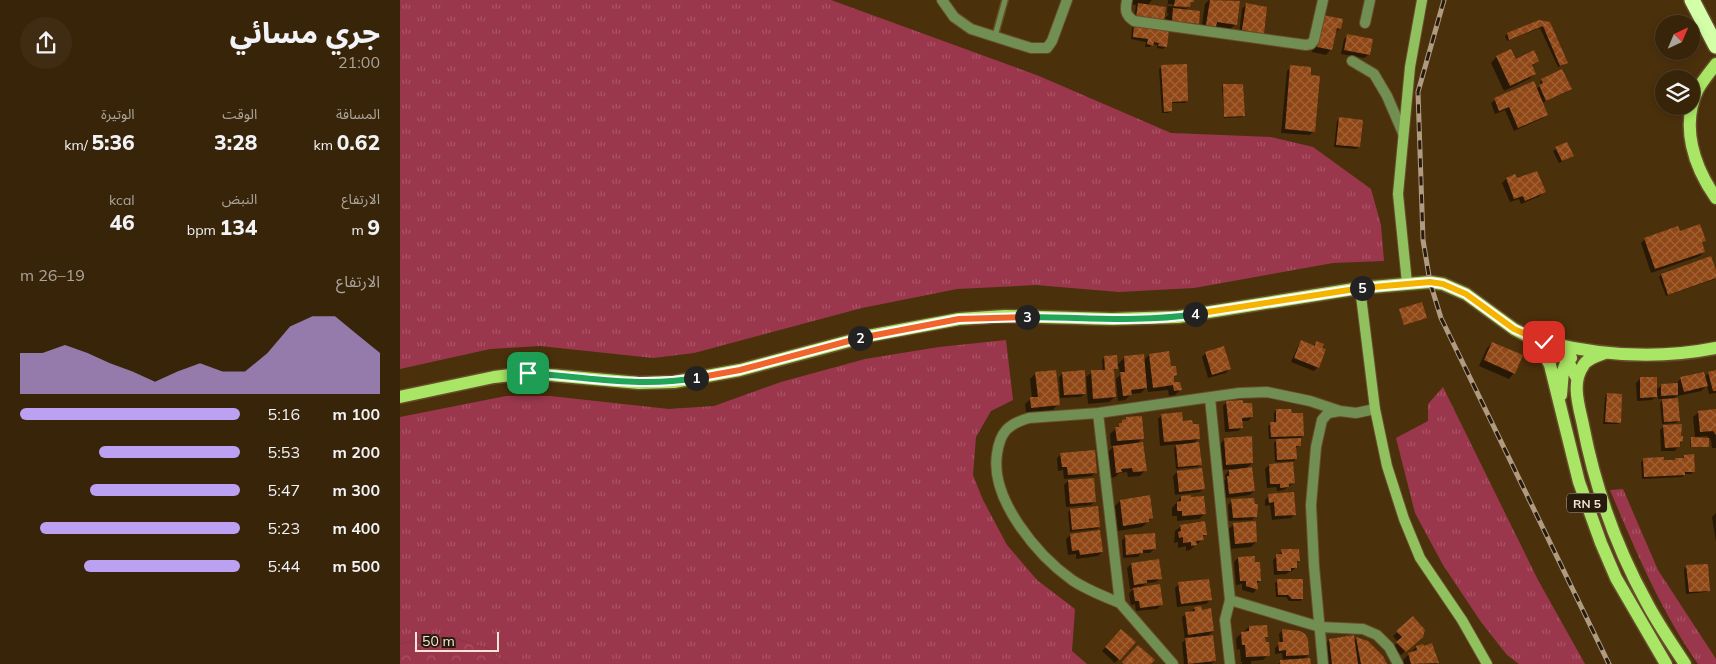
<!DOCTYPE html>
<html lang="ar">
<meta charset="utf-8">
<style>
body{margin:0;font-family:Mulish,"Noto Sans Arabic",sans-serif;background:#3f2c12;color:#f1f3f6;direction:rtl;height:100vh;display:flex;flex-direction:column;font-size:19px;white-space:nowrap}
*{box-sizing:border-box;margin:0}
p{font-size:16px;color:#aba49c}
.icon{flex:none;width:28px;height:28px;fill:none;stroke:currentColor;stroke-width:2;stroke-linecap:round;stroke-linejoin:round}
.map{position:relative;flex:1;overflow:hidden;direction:ltr}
.drawer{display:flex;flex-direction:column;background:#382409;width:400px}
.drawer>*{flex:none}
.needle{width:32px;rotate:44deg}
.controls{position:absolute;left:1255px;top:15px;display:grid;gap:10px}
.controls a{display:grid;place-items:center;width:45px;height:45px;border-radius:50%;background:#382409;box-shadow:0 2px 8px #0003,0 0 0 1px #52412a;font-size:25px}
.scale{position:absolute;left:15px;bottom:12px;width:84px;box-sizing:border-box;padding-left:5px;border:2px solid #f7e6d3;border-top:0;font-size:14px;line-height:18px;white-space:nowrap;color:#f7e6d3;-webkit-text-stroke:4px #271b0d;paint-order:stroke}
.pin{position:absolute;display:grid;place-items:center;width:42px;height:42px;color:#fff;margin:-21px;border-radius:10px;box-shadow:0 2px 8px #0006}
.km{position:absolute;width:25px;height:25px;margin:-12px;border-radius:50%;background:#222;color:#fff;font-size:14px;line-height:25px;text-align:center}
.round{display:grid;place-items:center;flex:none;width:52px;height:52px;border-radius:26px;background:#3f2c12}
.headline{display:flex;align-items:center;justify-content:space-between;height:85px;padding:0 20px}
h1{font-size:28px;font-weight:800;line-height:38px}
.figures{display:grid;grid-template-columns:repeat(3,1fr);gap:8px;height:85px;padding:5px 20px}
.figures div{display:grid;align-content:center}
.figures b{font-size:21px;font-weight:800}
.figures small{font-size:14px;font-weight:400}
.figures p{font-size:14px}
.chart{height:140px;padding:10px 20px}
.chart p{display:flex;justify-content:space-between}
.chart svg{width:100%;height:90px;margin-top:5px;fill:#bca0f2;opacity:.7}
ul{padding:0 20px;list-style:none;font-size:16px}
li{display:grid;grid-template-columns:80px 60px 1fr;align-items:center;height:38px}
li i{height:12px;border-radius:6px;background:#bca0f2}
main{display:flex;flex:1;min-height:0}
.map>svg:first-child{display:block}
.grass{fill:url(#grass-tufts)}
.forest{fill:url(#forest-crowns)}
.shadow{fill:#0007;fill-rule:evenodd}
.building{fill:url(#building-cross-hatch)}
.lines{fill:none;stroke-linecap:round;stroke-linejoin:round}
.lane-casing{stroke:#674d2c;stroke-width:8}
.street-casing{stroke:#674d2c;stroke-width:12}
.secondary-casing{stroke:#674d2c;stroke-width:12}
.primary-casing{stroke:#674d2c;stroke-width:15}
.highway-casing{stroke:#674d2c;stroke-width:18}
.lane{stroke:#718e53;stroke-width:5}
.street{stroke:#718e53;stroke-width:10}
.secondary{stroke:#91c05e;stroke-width:10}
.primary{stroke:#a9e665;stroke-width:12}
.highway{stroke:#d3ffa8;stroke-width:15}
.rail-casing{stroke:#b09b81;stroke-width:5}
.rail{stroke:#271b0d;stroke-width:3;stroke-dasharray:9;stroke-linecap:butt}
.split-1-casing{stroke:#fff;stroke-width:10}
.split-2-casing{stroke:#fff;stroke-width:10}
.split-3-casing{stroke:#fff;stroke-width:10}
.split-4-casing{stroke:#fff;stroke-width:10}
.split-5-casing{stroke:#fff;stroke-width:10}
.split-6-casing{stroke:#fff;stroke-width:10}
.split-1{stroke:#22a559;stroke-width:6}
.split-2{stroke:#f0652b;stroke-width:6}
.split-3{stroke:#f0652b;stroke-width:6}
.split-4{stroke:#22a559;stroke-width:6}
.split-5{stroke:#f5b400;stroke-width:6}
.split-6{stroke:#f5b400;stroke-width:6}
.labels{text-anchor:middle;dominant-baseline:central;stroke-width:4;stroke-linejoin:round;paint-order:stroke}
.shield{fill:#271b0d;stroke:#b9a998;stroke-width:1}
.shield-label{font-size:12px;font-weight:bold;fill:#f7e6d3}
</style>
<main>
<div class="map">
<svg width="1316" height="664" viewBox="0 0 1316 664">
<defs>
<pattern id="grass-tufts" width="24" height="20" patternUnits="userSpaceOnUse" patternTransform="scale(1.25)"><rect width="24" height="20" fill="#9b374d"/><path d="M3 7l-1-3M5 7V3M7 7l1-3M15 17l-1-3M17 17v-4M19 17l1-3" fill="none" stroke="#aa5466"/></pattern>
<pattern id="forest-crowns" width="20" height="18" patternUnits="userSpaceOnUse" patternTransform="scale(1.25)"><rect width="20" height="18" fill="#9b374d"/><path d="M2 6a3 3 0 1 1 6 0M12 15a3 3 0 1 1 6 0" fill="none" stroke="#aa5466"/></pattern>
<pattern id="building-cross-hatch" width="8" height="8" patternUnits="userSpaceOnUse" patternTransform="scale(1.25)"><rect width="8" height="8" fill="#8f4716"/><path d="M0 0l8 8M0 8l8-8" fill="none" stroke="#a06237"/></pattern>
</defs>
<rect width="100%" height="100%" fill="#4b300c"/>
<path class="grass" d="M0,0H431L639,76L771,133L871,137L913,147L971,189L981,225L984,261L933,263L794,288L719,292L636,285L557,289L462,308L294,353L253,358L140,346L90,349L0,369Z
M606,340L613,400L591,411L576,437L573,475L583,500L607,545L637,580L675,609L672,651L687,664H106L87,648L41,634L0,644V417L106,396H150L269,409L314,406L381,382L465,359L539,347Z
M1043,387L1138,580L1185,664H1119L1107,655L1081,622L1043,565L1015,513L996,438L1028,421V404Z
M1223,489L1258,570L1316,659V664H1298C1260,609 1236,552 1210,490Z"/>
<path class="forest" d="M41,634L87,648L106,664H0V644Z"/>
<path class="shadow" d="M727,0H752L748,5L763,20L769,14L767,13L768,0H793L785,11L797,24L789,32L768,29L766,46L763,49L757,48V45L753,44L750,47H745L746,42L731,39L732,28L735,25L764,30L766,18L761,23L734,20L736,5L726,4ZM768,4L787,6V8L768,6Z
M809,0L839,2L836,24L830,29L801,31L805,4Z
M846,5L862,33L858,37L839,34L842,9Z
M1140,21L1166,62L1164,65L1158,67L1140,28L1107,41L1105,36L1107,34Z
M918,22L940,28L934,34L931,49L926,55L912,52Z
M948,35L968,55L964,58L941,54L944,39Z
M1110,51L1115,61H1138L1131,67L1135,74L1129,79L1104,91L1091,63L1096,57Z
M762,67L787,100L785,103H770L771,111L768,113H762L759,69Z
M891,67L914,131L910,135L881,133L887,71Z
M1142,80L1168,91L1142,103L1147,114L1143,118L1114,131L1105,110L1095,114L1091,103L1095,100L1136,89L1141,85L1140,82Z
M822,86H823L843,117L824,118Z
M939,119L959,146L956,149L934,147L937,121Z
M1166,143L1172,156L1159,163L1153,151Z
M1114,175L1116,180L1144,192L1140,196L1121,204L1119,199L1110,202L1102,183L1106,179Z
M1279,233L1305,240L1301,244L1304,252L1300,256L1251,273L1241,243L1245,239Z
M1316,274L1315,279L1266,296L1259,277L1261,275Z
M901,342L913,346L917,343L918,367L914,371L891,362L898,346Z
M1092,343L1114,373L1109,379L1079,366L1087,348Z
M768,353L770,368L776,375L773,378V384L780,390L775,395L769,396L768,390L748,392L747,387L741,393L731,394L725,400L718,401L716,379L720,375L719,366L713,371L715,397L709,402L688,404L686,377L692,372L703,371L702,360L705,357L717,365L724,358L743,361L749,355Z
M806,353L829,369L826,373L808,378L802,357Z
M1316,371V393L1309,394L1307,385L1301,391L1278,396V394L1272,400L1278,420L1276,423L1262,424L1260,403L1264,399H1258V395L1252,400L1237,401L1236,383L1240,379L1256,390L1262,385L1276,384L1281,378L1304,377L1309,373Z
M636,373L658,404L653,410L626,412L625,404L632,398L630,379Z
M663,373L685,393L681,397L660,398L659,377Z
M1207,394L1220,422L1218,424H1203L1205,397Z
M827,402L852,417L848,421H841L842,427L838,431L825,432L823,406Z
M876,410L903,436L900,438V445L895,448L896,458L894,461L875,462L874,443L878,439H869L868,426L871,424L874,423V413Z
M1316,410V448H1312L1311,440L1307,436L1295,437L1293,417L1299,412Z
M762,415L782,422L799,438L793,444L801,464L798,467L776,469L774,448L779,444L760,446L758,419Z
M726,419L742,438L737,444L745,470L740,476L728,477L727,472L719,473L715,477L711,478L708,452L714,446H711L710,434Z
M1264,426L1282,441L1275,451H1261L1260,430Z
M825,439L852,463L846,469L854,491L850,495L826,498L824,481L826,479L825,475L831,469L821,470L819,445Z
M1291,439L1308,447H1290Z
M661,454L696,472L692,476L664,479L663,470L658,471L657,458Z
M1285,456L1294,471L1291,474H1285L1282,477L1242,479L1241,462L1244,460L1274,461L1276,459H1282Z
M869,465L894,483L884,490L877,491L876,487L867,488L865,469Z
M777,472L804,488L800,492L775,495L773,476Z
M668,481L695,501L691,505L666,507L664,485Z
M869,496L895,514L891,518L872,520L870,505L865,506V500Z
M781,497L804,514L799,519L777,521V516H772V508Z
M720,501L752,518L742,527L718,531L715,506Z
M832,501L856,516L852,520L829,521L828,505Z
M670,510L699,526L697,529L670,532L668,512Z
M1316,513V542L1312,517Z
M834,524L856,542L851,547L830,549L828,530Z
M781,526L805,534L803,539L790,550L786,551V546L778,548V542L774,543L775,531Z
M670,535L702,552L698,556L676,559V554L668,555L666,539Z
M726,536L754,549L750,553H741L738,557L723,558L722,540Z
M882,551L898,561L896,564V567L892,571L889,572L886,574L874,575L873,560Z
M838,558L860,581L856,584L857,589L853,593L842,590V584L836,585L834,562Z
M731,564L760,578L756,582L746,583L741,588L761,605L757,609L736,611L735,604L731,605L729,593L735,588L730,589L727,568Z
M1287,567L1308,590L1306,592L1286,594L1284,569Z
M878,581L902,599L900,601H889L886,597H876L875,583Z
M779,584L810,600L806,604L777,607L775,588Z
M795,608L801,611L813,631L807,637L815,661L811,664H784L782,643L785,640L782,617Z
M1013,618L1017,641L1001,655L993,647L998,642L993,636Z
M849,627L867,636L864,639L868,655L863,660L851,661V664H841L843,662H841L840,649L837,650L836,638Z
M721,630L734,642L715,663L702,651Z
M883,630L908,655L903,660L909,664H878L883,661L882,653L875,654V648L880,643L879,634Z
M956,638L985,664H928L926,644L929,640L954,641Z
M1016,647L1037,663L1036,664H1004L1003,660Z"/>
<path class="building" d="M775,0H794V2H791L790,7L774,6Z
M810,0L840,1L837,25L817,22L816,27L806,25Z
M738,3L766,7L764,21L736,18Z
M846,3L867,7L864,34L842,30Z
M773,8L800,11L799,24L772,21Z
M923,15L943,19L941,29L937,28L932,50L917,47Z
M1139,20L1150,22L1168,63L1160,66L1143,26L1109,40L1107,33Z
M734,24L769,30L767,47L758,46L759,43L754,42L753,46L747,44L748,39L733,37Z
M947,34L973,39L970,55L944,50Z
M1111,49L1116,59L1134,50L1139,61L1132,65L1136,74L1110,86L1096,56Z
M787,64L788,101L772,102V111L764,112L761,65Z
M890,65L911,67V75L920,76L915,132L885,129Z
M1162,69L1172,89L1146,101L1139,85L1143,83L1141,79Z
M1134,81L1148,115L1118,128L1109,107L1099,111L1094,98Z
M823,84H843L845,116L824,117Z
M939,117L963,120L960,147L936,145Z
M1167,142L1174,156L1162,161L1155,147Z
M1137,171L1146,192L1125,201L1123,196L1114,199L1106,178L1115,174L1117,178Z
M1300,224L1306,241L1302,242L1305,252L1255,269L1244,238L1278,226L1280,231Z
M1311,256L1316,270V278L1268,295L1261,274Z
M1022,302L1027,318L1004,325L999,309Z
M901,340L915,346L916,341L924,344L922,348L926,349L919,368L894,358Z
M1092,342L1123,355L1115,374L1084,360Z
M824,346L831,369L812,375L805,352Z
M769,351L771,366H776L777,375L774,376V382H780L782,390L774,391L773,385L753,388L749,354Z
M744,354L747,388L731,390L732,395L723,396L720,372H725L724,356Z
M717,355L718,369H714L716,397L693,399L691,370H705L704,356Z
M656,370L660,405L631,408L630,397H638L635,372Z
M685,370L686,394L664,395L662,372Z
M1316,370V391H1313L1308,372Z
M1304,372L1308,386L1284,392L1280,377Z
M1240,377H1257V397L1240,398Z
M1278,383V395L1261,396V384Z
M1207,393L1222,394L1221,423L1205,422Z
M1278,398L1280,421L1264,422L1262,399Z
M843,400V403H852L853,417L842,418L843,428L829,429L826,401Z
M876,409H891L892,413H903L904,436L871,437L870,422H876Z
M1316,409V435L1313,431L1300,432L1298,411Z
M782,412L783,421L792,420L793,424H799L800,439L764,442L761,414Z
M742,416L744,439L717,441L715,427H719V423H722V420L726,419V417Z
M1282,424L1281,436H1283V441L1280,442V447L1265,448L1263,425Z
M852,436L853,463L826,465L824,438Z
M1291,437L1309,438V447H1291Z
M901,438V446H896L897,459L877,460L876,439Z
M743,442L747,471L733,472L732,468L721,469L722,472L716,473L713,446Z
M799,442L802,465L778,467L776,445Z
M695,450L697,473L668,475L667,467H662L660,453Z
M1294,454L1295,472H1285V475L1244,477L1243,458L1264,457V460H1275V458H1284V455Z
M893,462L895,483L889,484V487L880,488V484H870L869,464Z
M852,467L855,491L829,494L827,476H829V470Z
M802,468L805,489L779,492L777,471Z
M694,478L696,502L670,504L668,480Z
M894,492L896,515L875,516L874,502L869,503L868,494Z
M750,495L753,518L749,519V522L723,526L720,500Z
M791,495V497L804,496L806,514L782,516V511H777V502L781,501V496Z
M854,498L855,504H858L857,517L833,518L831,499Z
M698,506L700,527L672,530L670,509Z
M805,521L807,535H803L804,540L796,541L797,545L791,546V542L783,543V537L779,538L778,532L781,531L780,525Z
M856,521L857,542L835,544L833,523Z
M700,530L703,552L680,555L679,550L672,551L670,534Z
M755,533L756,549L743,550V553L726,555L725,535Z
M881,549H899L900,561H897V568H891V571H877L876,554H882Z
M855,556V562H860L861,581H857L858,590L846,586V581H840L838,557Z
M759,559L762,579L747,580V583L734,585L731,563Z
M1308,564L1310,591L1289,592L1286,565Z
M809,579L812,600L781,604L778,582Z
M877,579H903V599H892L888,595H878Z
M760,584L763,605L740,608L739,601H735L733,588Z
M801,606L802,610L811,608L814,631L788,635L785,612L795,611L794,607Z
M1013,616L1025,630L1023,637L1006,652L996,642L1002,637L996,631Z
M867,625L868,637H865L866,642H869L870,656L846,657L845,645H842L841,632L849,631V626Z
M721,629L736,642L720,660L705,647Z
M882,629L900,631L905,634L908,639L909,655L886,656V650L879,651L878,642H883Z
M813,635L816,661L788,664L785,638Z
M954,635L958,664H932L929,639Z
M956,637L968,641L983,656L987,664H961Z
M1032,643L1039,663L1011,664L1008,653L1017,650L1016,646L1023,644L1024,646Z
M738,645L755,660L751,664H724L722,662Z
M910,658L911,664H880V660Z"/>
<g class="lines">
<g class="lane-casing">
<path id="lane" d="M595,36L605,0"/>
</g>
<g class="street-casing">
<path id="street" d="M542,0L554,17L571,29L631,48H647L652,41L667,0
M727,0C725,10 725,15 734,21L906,45L911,44L914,40L923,0
M965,23L970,0
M952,61L974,74L987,96L1003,133
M810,398L830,600L825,620L830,664
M698,413L720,603L773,664
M830,600L920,627L963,629L977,635L989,647L998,664
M720,603C703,596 687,590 672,580C637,555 590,499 597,454C600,432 608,424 629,418L698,413L839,393L867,392L910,401L940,411
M923,664L914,566L911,505L916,447L922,420L928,413L940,411L956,413L975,409"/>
</g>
<g class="secondary-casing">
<path id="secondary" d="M1007,283L998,194L1010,67L1022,0
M960,288L975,409L987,466L1004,519L1020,558L1062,620L1087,664"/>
</g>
<g class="primary-casing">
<path id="primary" d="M1316,64C1310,72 1303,80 1298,89C1280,126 1294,167 1316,198
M1134,343L1146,357L1150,365L1179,482L1201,543L1216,578L1266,664
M1150,343C1204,356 1261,359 1316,348
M1205,353C1197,356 1187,358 1183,366C1171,383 1179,406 1183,425C1195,487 1216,547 1247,603C1258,624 1272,644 1285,664
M1161,395L1163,371L1167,360L1171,358
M0,397L94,377L128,373L239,383L274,382L340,370L468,336L559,319L605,316L712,319L778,317L960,288L1030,282L1043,284L1066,294L1114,329L1158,352L1167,360L1177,378"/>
</g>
<g class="highway-casing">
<path id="highway" d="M1292,0L1316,46"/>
</g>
<use href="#lane" class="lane"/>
<use href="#street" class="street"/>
<use href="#secondary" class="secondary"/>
<use href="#primary" class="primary"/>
<use href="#highway" class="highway"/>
<g class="rail-casing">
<path id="rail" d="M1044,0L1018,92L1023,240L1030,282L1041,318L1209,664"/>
</g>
<use href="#rail" class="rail"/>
</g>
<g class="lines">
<g class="split-1-casing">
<path id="split-1" d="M128,373C184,377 241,388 296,378"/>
</g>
<g class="split-2-casing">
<path id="split-2" d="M296,378L340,370L460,338"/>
</g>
<g class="split-3-casing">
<path id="split-3" d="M460,338L559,319L627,317"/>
</g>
<g class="split-4-casing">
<path id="split-4" d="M627,317C683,317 739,323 795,314"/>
</g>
<g class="split-5-casing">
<path id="split-5" d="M795,314L962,288"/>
</g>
<g class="split-6-casing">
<path id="split-6" d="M962,288L1030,282L1043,284L1066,294L1114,329L1144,342"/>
</g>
<use href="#split-1" class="split-1"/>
<use href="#split-2" class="split-2"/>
<use href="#split-3" class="split-3"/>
<use href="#split-4" class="split-4"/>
<use href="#split-5" class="split-5"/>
<use href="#split-6" class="split-6"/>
</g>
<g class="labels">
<rect class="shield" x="1167" y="493.5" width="40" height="19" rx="4"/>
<g class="shield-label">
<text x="1187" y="503">RN 5</text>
</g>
</g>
</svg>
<div class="controls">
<a><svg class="needle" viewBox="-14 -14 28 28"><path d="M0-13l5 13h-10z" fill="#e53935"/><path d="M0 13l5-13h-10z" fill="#aba49c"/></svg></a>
<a><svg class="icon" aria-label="layers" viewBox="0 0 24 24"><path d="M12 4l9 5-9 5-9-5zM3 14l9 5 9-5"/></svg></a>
</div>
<div class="scale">50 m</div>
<div class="pin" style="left:128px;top:373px;background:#1e9e55"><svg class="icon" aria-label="arrive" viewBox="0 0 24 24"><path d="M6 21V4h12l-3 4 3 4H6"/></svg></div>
<div class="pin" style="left:1144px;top:342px;background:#d93025"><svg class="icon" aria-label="check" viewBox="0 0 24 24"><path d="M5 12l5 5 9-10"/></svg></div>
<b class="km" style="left:296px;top:378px">1</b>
<b class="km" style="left:460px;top:338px">2</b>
<b class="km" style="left:627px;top:317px">3</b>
<b class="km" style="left:795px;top:314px">4</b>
<b class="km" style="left:962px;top:288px">5</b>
</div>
<section class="drawer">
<div class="headline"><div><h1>جري مسائي</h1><p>21:00</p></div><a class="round"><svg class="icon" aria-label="share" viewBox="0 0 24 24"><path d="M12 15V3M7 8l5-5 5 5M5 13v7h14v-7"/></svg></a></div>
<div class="figures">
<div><p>المسافة</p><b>0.62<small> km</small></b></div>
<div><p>الوقت</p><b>3:28</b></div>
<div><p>الوتيرة</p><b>5:36<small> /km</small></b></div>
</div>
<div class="figures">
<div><p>الارتفاع</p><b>9<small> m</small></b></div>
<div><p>النبض</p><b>134<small> bpm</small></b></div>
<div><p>kcal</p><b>46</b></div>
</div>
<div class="chart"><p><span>الارتفاع</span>19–26 m</p>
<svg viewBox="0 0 160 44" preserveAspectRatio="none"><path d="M0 44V24L10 24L20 20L30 24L40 29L50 33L60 38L70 33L80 29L90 33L100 33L110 24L120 11L130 6L140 6L150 15L160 24V44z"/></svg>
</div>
<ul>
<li><b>100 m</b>5:16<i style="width:100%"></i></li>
<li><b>200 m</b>5:53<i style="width:64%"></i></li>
<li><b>300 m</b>5:47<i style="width:68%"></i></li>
<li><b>400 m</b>5:23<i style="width:91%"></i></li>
<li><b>500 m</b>5:44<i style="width:71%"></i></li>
</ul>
</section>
</main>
